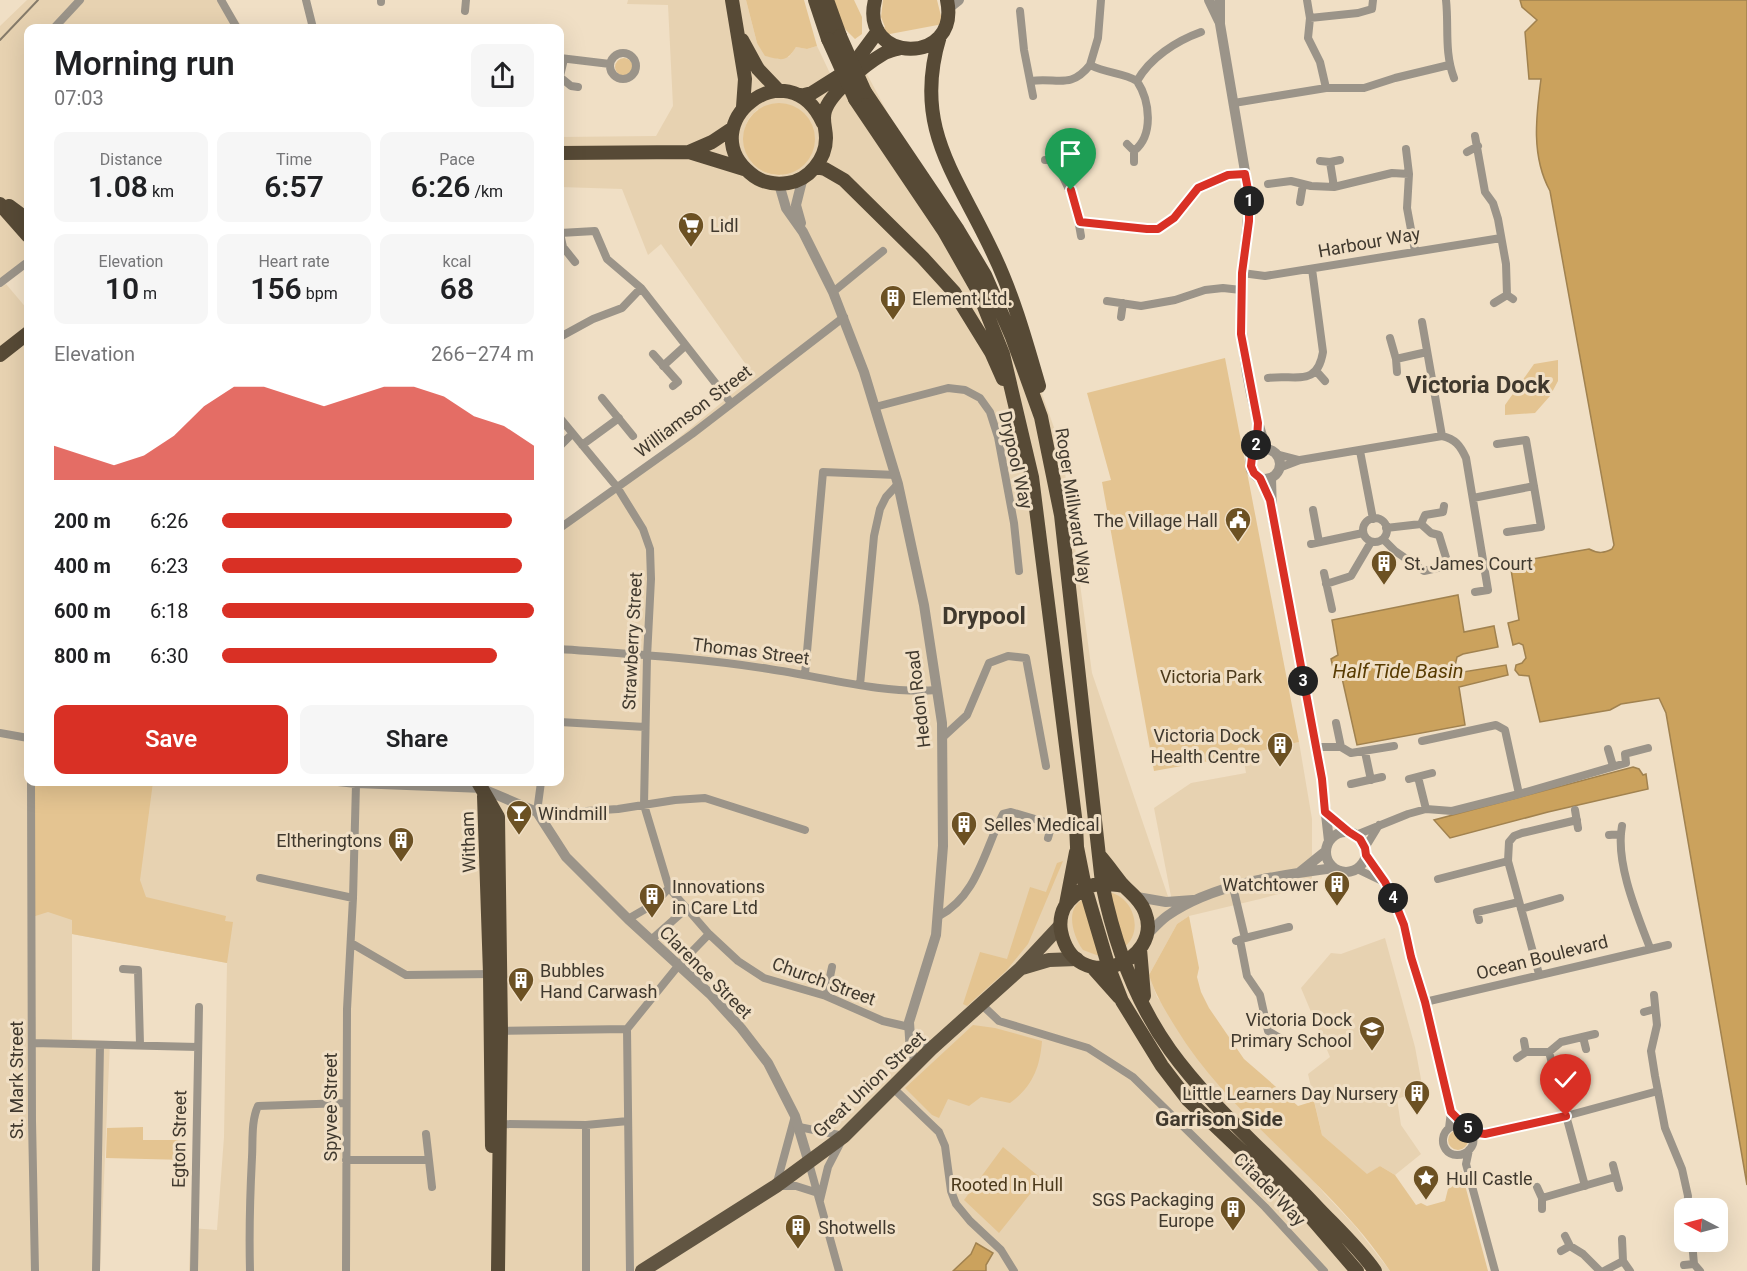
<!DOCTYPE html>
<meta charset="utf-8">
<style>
body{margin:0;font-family:Roboto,sans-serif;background:#f6f6f6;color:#202124;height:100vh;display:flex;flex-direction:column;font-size:22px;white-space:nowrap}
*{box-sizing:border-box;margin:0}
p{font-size:20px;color:#757577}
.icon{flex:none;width:33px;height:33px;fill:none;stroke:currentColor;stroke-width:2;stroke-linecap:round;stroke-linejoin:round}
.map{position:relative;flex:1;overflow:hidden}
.sheet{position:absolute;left:24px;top:24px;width:540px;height:762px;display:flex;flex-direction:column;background:#fff;border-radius:12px;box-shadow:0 6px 24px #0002}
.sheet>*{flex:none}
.needle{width:39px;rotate:276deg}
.buttons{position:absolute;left:1674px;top:1198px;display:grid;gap:12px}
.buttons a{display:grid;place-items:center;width:54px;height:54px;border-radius:12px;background:#fff;box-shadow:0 6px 24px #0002;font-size:30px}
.pin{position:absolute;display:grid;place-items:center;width:51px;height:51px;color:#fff;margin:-62px -26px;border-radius:50% 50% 50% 0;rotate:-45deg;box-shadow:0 0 6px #0007}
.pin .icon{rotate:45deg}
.km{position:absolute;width:30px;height:30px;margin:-15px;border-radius:50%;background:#222;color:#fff;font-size:16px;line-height:30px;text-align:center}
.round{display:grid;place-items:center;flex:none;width:63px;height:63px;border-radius:12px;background:#f6f6f6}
.head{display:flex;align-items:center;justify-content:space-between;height:102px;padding:0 30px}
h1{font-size:33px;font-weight:600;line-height:45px}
.metrics{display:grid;grid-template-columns:repeat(3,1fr);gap:9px;height:102px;padding:6px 30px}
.metrics div{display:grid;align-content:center;border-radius:12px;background:#f6f6f6;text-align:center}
.metrics b{font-size:30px;font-weight:600}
.metrics small{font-size:16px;font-weight:400}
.metrics p{font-size:16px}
.chart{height:168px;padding:12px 30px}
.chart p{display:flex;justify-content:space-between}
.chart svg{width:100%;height:108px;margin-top:6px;fill:#d93025;opacity:.7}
.button{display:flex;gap:12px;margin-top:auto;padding:12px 30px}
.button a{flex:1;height:69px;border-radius:12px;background:#d93025;color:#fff;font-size:24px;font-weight:600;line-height:69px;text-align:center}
.button a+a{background:#f6f6f6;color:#202124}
ul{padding:0 30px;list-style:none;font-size:20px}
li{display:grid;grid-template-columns:96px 72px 1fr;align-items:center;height:45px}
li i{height:15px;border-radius:8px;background:#d93025}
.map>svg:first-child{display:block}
.built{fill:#e7d2b1;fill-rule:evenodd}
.green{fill:#e4c491}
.water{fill:#cba25d;stroke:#a1824f;stroke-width:1.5}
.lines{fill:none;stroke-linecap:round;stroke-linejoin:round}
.minor{stroke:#9b9489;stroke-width:8}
.tertiary{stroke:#9b9489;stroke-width:10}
.primary{stroke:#615542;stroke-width:14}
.trunk{stroke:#574a36;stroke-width:14}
.rail{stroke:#867b6a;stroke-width:2}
.trunk-bridge{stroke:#574a36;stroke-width:14}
.route-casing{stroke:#fff;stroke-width:12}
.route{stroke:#d93025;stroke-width:8}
.labels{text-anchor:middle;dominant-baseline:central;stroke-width:6;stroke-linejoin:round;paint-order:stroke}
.poi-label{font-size:18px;fill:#40392e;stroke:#f0dfc5;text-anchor:start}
.street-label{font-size:18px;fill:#40392e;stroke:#f0dfc5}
.park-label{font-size:18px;fill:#4b391a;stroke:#f0dfc5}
.water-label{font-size:20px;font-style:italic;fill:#593c02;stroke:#f0dfc5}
.quarter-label{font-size:21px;font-weight:bold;fill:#40392e;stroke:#f0dfc5}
.district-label{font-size:24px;font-weight:bold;fill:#40392e;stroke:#f0dfc5}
</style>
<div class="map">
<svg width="1747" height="1271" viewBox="0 0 1747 1271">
<rect width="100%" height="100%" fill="#f0dfc5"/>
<path class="built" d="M27,0H224L243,28H28V260L0,281V26Z
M628,0H746L757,43L789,57L796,47L807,49L817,46L836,86L861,63L892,121L973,243L1022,338L1062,450L1092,673L1175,917L1154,808L1191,783L1246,773L1243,755L1299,742L1312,819V885L1260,899L1189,916L1177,924L1149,975L1157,997L1324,1193L1355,1226L1390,1271H986V1265L976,1243L971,1254L953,1271H189L191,1228L217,1230L224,1137L227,963L72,934V1039L110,1041L100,1271H0V288L6,284L28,310V782H560V532L604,499L754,376L661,244L648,255L622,189L560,187V137L656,136L673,106L668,5L627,4ZM758,109L782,176L770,174L760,170L752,163L746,153L745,127L749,118Z
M1385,938L1415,1047L1423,1090L1397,1099L1401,1125L1421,1154L1395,1175L1380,1166L1367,1175L1322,1135L1308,1074L1330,1057L1301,988L1331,953L1341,954Z"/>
<path class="green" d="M746,0H804L817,46L807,49L796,47C786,63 782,60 765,56L757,43Z
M833,0H854L862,17V34L855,39L844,28Z
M883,0H937L943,24L874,37L885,27L881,17Z
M615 67a9 9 0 1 1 18 0a9 9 0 1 1-18 0Z
M743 139a36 36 0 1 1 72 0a36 36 0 1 1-72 0Z
M1225,358L1299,742L1243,755L1154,771L1102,482L1111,480L1087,393Z
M1558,360V381L1550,396L1535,413L1505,415V405L1534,364Z
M31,782H153L140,880L146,897L226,916L225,921L233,922L227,963L72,934V920L48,912L29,918Z
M1063,861L1028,944L1006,971L967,1006L963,1004L980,952L1007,959L1030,887L1046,892L1057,863Z
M1107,892C1134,895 1145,933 1123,948Z
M1084,899L1099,956L1083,950C1073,936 1064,908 1084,899Z
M1189,916L1199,968L1197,977L1201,992L1209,1008L1244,1059L1298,1106L1314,1101L1322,1135L1367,1174L1380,1166L1395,1175L1416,1205L1421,1203L1427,1206L1445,1201L1448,1189L1458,1183L1461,1170L1488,1271H1390C1330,1180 1233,1121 1176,1028C1165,1010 1155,994 1149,975L1177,924Z
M973,1025L995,1028L1042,1041C1040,1068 1032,1087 1010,1103L981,1097L969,1106L948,1099L939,1118L932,1115L905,1088Z
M143,1127V1140H186V1160L106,1158L107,1128Z
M1448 1140a10 10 0 1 1 20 0a10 10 0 1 1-20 0Z
M1003,1147L1042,1179L999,1233L964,1200Z"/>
<path class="water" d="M1520,0H1747V1185L1666,713L1659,698L1621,704L1610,710L1540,722L1529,676L1519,675L1515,670L1516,665L1522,663L1526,658L1523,645L1519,643L1513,645L1508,623L1519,620L1510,563L1589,549C1598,554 1604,553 1612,549L1614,545L1550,191C1531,156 1536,117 1541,79H1529L1525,32L1537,20L1522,7Z
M1458,595L1464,632L1494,626L1498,647L1463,654L1457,657L1455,666L1457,673L1506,665L1508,675L1459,687L1465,725L1357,745L1342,678L1335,677L1331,659L1338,655L1332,620Z
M1633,767L1639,769L1643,775L1646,774L1648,789L1548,812L1450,838L1434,820Z
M976,1243L993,1253L986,1265V1271H953L971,1254Z"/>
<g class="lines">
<path class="minor" d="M221,0L237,28
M306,0L313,28
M381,0V2
M1307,0L1310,18L1308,38L1320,62L1326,88
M1446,0C1449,27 1444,51 1454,78
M465,11L466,0
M1020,11L1024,50L1033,96
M1310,18L1358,13L1372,9L1373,0
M54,28L80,0
M610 66a13 13 0 1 1 26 0a13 13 0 1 1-26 0Z
M560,58L610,64
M1090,65L1098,38L1101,0
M560,76L564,59
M560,77L571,86L578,87
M1031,81C1057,77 1070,90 1090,65C1108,74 1122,72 1137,81
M1234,103L1326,88H1364L1395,78L1449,65
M1475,136L1485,192L1493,203L1498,219L1506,264L1507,295
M1127,144L1134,151V162
M1406,149L1409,174L1407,208L1415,251
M1134,151C1154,135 1150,101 1137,81C1150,58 1176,41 1201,32
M1467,152L1478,146
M1045,160H1055L1063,158
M1055,160L1075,202L1081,236
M1320,161L1330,162L1340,160
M1330,162L1334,187
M1268,184L1291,181L1311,186L1334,187L1392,173L1409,174
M1300,202L1303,184
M1080,222L1147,229H1158L1174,218L1198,188L1228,175L1245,174
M560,233L595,231L607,259L641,288L731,403
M560,233L563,247L575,262
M1242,273L1265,276L1501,238
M0,283L25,264
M833,292L883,251
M1107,301L1141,306L1175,300L1205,290L1223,288L1241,290
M1494,303L1507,295L1513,299
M1121,317L1123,303
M1422,322L1442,436
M560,337L593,319L622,308L641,288
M1390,338L1396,359L1397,372
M653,354L678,382L673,386
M1396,359L1427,352
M663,366L685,346
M1317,372L1325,381
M1268,378C1295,374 1317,388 1323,352L1312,269
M602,398L633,436
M875,407L948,388L965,390L980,398L990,412L998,437L1014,523L1019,571
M560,418L617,487L643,529L650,549L651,579L647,657L644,805L669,888L709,934L738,961L764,978L826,996L883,1021L909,1027
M1497,444L1526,440L1541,527L1507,532
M582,445L619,418
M560,446L572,434
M1360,451L1373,519
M1276,454L1299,460
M1279,468L1300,460L1442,436C1455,439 1460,445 1466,458L1488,590L1475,592
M1473,498L1534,486
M1313,510L1319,542
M1363 530a12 12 0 1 1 24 0a12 12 0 1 1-24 0Z
M1421,524L1425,515L1443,512L1444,506
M560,528L692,434L844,317
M1383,539L1395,551L1424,571L1446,566L1447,561L1439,535L1431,533L1421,524L1386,528
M1311,544L1363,533
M1324,573L1332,609
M1326,584L1351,576L1371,542
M560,649C629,654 700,658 769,669C824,677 880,694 937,690
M805,674L823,472L896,475
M860,685L874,536L880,509L886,497L898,484
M560,722L645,727
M1336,723L1341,747
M0,733L28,738
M942,738L967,715L989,663L1008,656L1026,658L1046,766
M1422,741L1496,725L1505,730L1519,794
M1316,747H1341L1351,753L1394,746
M1608,749L1613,766
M1365,752L1371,780
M1418,777L1426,809
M1409,779L1432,773
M31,782L32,1121L35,1271
M338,782L356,784L483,789
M1351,784L1382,777
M1575,810L1578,828
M537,812L541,782
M541,817L571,812L618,809L675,800L705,798L805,830
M1622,826C1615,862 1637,914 1650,948
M1356,835L1408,814L1426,809L1452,811L1519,794L1626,763L1625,754L1648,748
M1609,835L1621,834
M1365,848L1379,825
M1366,855L1385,882L1404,925L1411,957L1425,1002L1451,1112L1449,1128
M1357,869L1382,881
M260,878L353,898
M1438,879L1508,861
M1233,887L1245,938L1236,941
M1521,909L1560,898
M939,916C978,895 984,850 1003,814L1011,812L1052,824L1048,838
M628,919L654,904L669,888
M1479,920L1477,912L1519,902
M1245,938L1289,927
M651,940L687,908
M1240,940L1247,976L1260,995L1268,1031L1283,1040
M351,943L406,975L492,974
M123,969L138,970L140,1044
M1539,974L1508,861L1509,842L1514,836L1522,833L1577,820
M1654,995L1657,1025L1651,1051L1655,1076L1665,1128L1682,1169L1688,1196L1687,1209
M826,996L832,967
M1425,1002L1668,945
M981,1004L999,1021L1088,1048L1133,1077L1265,1207L1324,1271
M1644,1012L1655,1009
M627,1029L630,1271
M627,1029L678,966L709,934
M497,1031L627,1029
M1583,1037L1586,1049
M33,1043L198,1047
M1526,1052H1549L1561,1042L1595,1034
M1549,1052L1585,1186
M1517,1058L1526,1052L1524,1041
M893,1088L939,1132L945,1146L951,1191L956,1204L970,1221L1001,1250L1014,1271
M1451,1112C1459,1121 1482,1135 1470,1149C1467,1153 1462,1155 1457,1155C1436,1154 1439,1121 1463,1126
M795,1116L776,1186H796L818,1193
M498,1124L586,1125L628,1121
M799,1127L844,1136L828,1167L820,1200
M1471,1132L1485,1134L1566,1116L1658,1091
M426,1134L432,1187
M1469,1150L1466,1164L1495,1271
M346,1160H427
M809,1163L839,1271
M1613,1165L1619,1188
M1537,1187L1542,1198V1209
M1542,1198L1615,1177
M1622,1239L1623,1261L1630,1271
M1692,1242L1694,1264L1700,1271
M1570,1246L1583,1254L1600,1271
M1561,1251L1570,1246L1565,1236
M1684,1265L1694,1264
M96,1271L100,1045
M194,1271L199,1007
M250,1271C249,1233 250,1195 252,1157C253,1141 251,1121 258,1106L345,1103
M346,1271L347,1009L353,898L356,784
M586,1271V1125
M1604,1271L1623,1261"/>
<path class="tertiary" d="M1209,0L1219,21
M1220,0V24L1249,195C1249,228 1242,259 1241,291C1239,345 1250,399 1266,449
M949,8L959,0
M779,184L786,208L803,232L833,292L864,372L898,484L924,605L942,723L943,846L936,935L909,1022L911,1053L917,1063
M801,223L796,205L803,177
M1250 464a15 15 0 1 1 30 0a15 15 0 1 1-30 0Z
M1271,478L1272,514L1322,779L1329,841
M483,789L537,812L566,857L628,919L710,994L741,1028L768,1063L795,1116L809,1163
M1325,812L1349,832
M1326 852a20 20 0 1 1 40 0a20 20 0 1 1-40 0Z
M1300,872L1326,851
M1137,897L1166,902L1193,900
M1147,935C1153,929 1160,921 1167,916C1212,884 1280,875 1334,868
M911,1035L918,1037L931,1049"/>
<path class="primary" d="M1022,968L1049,960L1077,959
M642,1271L776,1186L844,1136L931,1049L1020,969L1060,926"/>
<path class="trunk" d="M732,0L745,79L743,107
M815,0L828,39
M827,0L840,36
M875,0C859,64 961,66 947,0
M940,36C912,127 956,174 992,251C1013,294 1026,341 1039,386
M742,40L758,69L779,91
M865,92L958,230L985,275L1012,337L1041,417L1061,515L1102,883C1114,942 1135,1001 1170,1050C1211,1107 1269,1155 1317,1207C1336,1227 1359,1248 1375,1271
M800,96L812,93L850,69L878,31
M855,99L944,231L977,289L1003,354L1032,477L1076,825L1077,847L1085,887L1109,968L1122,1001L1162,1066L1188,1100L1307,1213L1357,1271
M823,123C788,46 692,125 750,173C760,182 774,185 788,183C809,180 826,159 826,138C826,128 822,120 825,111C830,93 866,64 883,54C888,51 894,50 900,48
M689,152L712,142L733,128
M560,153L689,152L744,169
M815,167L825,169L844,180L923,258L954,292L991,352L1003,379
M0,204L28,236
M9,206L28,220
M0,355L28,333
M478,782L498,817L501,1031L498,1271
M484,796L490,974L492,1146
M1099,855C1107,864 1114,874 1122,884C1131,894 1140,899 1145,912C1165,962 1074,998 1061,931C1059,920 1062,908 1069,901C1087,882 1100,882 1124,886
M1066,904L1076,852
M1140,949L1144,996
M1094,969L1119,997"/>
<path class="rail" d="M0,40L38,0"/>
<path class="trunk-bridge" d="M840,36L865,92
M828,39L855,99"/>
</g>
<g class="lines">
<g class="route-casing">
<path id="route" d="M1071,190L1080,222L1147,229H1158L1174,218L1198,188L1228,175L1245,174L1249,195V221L1242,273L1241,334L1258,423L1256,453L1252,457L1251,466L1254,473L1260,478L1270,500L1322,779L1325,812L1349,832L1360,839L1365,848L1366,855L1385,882L1394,900L1404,925L1411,957L1425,1002L1451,1112L1471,1132L1485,1134L1566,1116"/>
</g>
<use href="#route" class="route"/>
</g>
<defs>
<g id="supermarket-pin" transform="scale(1.35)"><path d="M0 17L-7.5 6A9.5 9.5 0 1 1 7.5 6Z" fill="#6c5123" stroke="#f0dfc5"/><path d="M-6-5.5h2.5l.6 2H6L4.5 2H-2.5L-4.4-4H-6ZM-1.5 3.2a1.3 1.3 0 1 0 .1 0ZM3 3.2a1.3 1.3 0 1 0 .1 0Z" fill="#fff"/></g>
<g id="building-pin" transform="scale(1.35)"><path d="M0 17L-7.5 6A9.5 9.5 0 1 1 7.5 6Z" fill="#6c5123" stroke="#f0dfc5"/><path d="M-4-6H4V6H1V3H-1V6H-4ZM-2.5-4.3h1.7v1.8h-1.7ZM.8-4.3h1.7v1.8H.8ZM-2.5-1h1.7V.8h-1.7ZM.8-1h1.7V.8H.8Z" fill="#fff"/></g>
<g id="civic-pin" transform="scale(1.35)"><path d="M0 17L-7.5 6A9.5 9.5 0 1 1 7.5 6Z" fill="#6c5123" stroke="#f0dfc5"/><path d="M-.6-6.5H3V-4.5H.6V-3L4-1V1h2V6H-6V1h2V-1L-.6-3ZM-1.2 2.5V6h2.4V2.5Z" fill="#fff"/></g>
<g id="bar-pin" transform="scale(1.35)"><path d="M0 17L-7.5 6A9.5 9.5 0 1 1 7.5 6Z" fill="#6c5123" stroke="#f0dfc5"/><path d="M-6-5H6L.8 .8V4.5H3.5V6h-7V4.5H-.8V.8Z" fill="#fff"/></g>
<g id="school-pin" transform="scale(1.35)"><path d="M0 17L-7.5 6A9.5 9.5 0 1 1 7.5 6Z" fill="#6c5123" stroke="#f0dfc5"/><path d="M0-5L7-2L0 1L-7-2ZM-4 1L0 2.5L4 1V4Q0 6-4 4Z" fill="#fff"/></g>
<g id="sight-pin" transform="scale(1.35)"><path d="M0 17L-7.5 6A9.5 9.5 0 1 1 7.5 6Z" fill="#6c5123" stroke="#f0dfc5"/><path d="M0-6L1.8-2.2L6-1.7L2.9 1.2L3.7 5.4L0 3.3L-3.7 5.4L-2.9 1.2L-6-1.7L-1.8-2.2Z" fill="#fff"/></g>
</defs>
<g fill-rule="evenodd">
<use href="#supermarket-pin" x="691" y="225"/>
<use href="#building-pin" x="893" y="298"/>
<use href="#civic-pin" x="1238" y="520"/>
<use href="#building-pin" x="1384" y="563"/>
<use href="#building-pin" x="1280" y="745"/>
<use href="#bar-pin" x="519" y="813"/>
<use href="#building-pin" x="964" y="824"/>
<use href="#building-pin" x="401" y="840"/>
<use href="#building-pin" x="1337" y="884"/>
<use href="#building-pin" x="652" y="896"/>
<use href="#building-pin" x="521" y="980"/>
<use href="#school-pin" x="1372" y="1029"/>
<use href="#building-pin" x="1417" y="1093"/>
<use href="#sight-pin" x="1426" y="1178"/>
<use href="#building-pin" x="1233" y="1209"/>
<use href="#building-pin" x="798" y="1227"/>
</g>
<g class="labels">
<g class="poi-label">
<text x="710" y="225">Lidl</text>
<text x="912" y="298">Element Ltd.</text>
<text x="1218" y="520" text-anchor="end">The Village Hall</text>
<text x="1404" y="563">St. James Court</text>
<text x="1260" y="735" text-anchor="end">Victoria Dock<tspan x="1260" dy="21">Health Centre</tspan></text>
<text x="538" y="813">Windmill</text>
<text x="984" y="824">Selles Medical</text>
<text x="382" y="840" text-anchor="end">Eltheringtons</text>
<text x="1318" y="884" text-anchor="end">Watchtower</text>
<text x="672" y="886">Innovations<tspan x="672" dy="21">in Care Ltd</tspan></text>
<text x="540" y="970">Bubbles<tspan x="540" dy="21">Hand Carwash</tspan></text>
<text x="1352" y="1019" text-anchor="end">Victoria Dock<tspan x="1352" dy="21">Primary School</tspan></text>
<text x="1398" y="1093" text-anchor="end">Little Learners Day Nursery</text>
<text x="1446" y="1178">Hull Castle</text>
<text x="1214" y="1199" text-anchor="end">SGS Packaging<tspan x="1214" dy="21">Europe</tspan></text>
<text x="818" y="1227">Shotwells</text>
</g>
<g class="street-label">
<text transform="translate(1369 242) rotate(-10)">Harbour Way</text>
<text transform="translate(693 411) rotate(-37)">Williamson Street</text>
<text transform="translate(1016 460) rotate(77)">Drypool Way</text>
<text transform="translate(1074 506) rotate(81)">Roger Millward Way</text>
<text transform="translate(632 641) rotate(-87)">Strawberry Street</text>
<text transform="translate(751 651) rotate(7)">Thomas Street</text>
<text transform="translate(918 699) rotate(-97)">Hedon Road</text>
<text transform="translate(468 842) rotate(-92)">Witham</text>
<text transform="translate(1542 957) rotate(-14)">Ocean Boulevard</text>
<text transform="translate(706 972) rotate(45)">Clarence Street</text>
<text transform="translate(824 981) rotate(20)">Church Street</text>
<text transform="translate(16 1080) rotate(-90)">St. Mark Street</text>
<text transform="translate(869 1084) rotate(-43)">Great Union Street</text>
<text transform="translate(330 1107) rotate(-90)">Spyvee Street</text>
<text transform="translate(179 1139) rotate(-89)">Egton Street</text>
<text transform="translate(1270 1189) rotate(46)">Citadel Way</text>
</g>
<g class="park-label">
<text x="1211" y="676">Victoria Park</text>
<text x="1007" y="1184">Rooted In Hull</text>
</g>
<g class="water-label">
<text x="1398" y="671">Half Tide Basin</text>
</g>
<g class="quarter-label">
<text x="1219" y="1119">Garrison Side</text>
</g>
<g class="district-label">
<text x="1478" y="385">Victoria Dock</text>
<text x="984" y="616">Drypool</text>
</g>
</g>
</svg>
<div class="buttons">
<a><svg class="needle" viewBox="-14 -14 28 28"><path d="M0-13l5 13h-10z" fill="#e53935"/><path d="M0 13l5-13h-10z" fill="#757577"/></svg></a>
</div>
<div class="pin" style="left:1071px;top:190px;background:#1e9e55"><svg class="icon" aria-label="arrive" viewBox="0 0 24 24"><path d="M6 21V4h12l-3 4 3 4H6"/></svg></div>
<div class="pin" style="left:1566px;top:1116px;background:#d93025"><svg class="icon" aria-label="check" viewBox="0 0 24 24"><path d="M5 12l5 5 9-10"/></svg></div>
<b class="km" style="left:1249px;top:201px">1</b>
<b class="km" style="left:1256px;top:445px">2</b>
<b class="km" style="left:1303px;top:681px">3</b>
<b class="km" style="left:1393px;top:898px">4</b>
<b class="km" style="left:1468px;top:1128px">5</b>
<section class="sheet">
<div class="head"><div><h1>Morning run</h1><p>07:03</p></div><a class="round"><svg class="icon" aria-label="share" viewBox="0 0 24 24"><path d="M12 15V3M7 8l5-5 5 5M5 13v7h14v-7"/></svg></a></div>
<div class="metrics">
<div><p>Distance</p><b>1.08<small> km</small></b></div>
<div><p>Time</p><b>6:57</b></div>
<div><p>Pace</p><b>6:26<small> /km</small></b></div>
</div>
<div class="metrics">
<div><p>Elevation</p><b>10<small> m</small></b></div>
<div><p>Heart rate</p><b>156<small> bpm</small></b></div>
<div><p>kcal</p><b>68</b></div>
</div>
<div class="chart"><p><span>Elevation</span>266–274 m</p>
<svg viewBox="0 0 160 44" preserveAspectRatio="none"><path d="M0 44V30L10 34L20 38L30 34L40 26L50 14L60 6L70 6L80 10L90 14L100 10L110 6L120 6L130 10L140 18L150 22L160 30V44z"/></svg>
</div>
<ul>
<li><b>200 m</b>6:26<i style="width:93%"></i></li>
<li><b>400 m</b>6:23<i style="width:96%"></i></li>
<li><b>600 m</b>6:18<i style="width:100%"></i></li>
<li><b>800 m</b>6:30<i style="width:88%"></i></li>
</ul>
<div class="button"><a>Save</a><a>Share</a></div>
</section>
</div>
